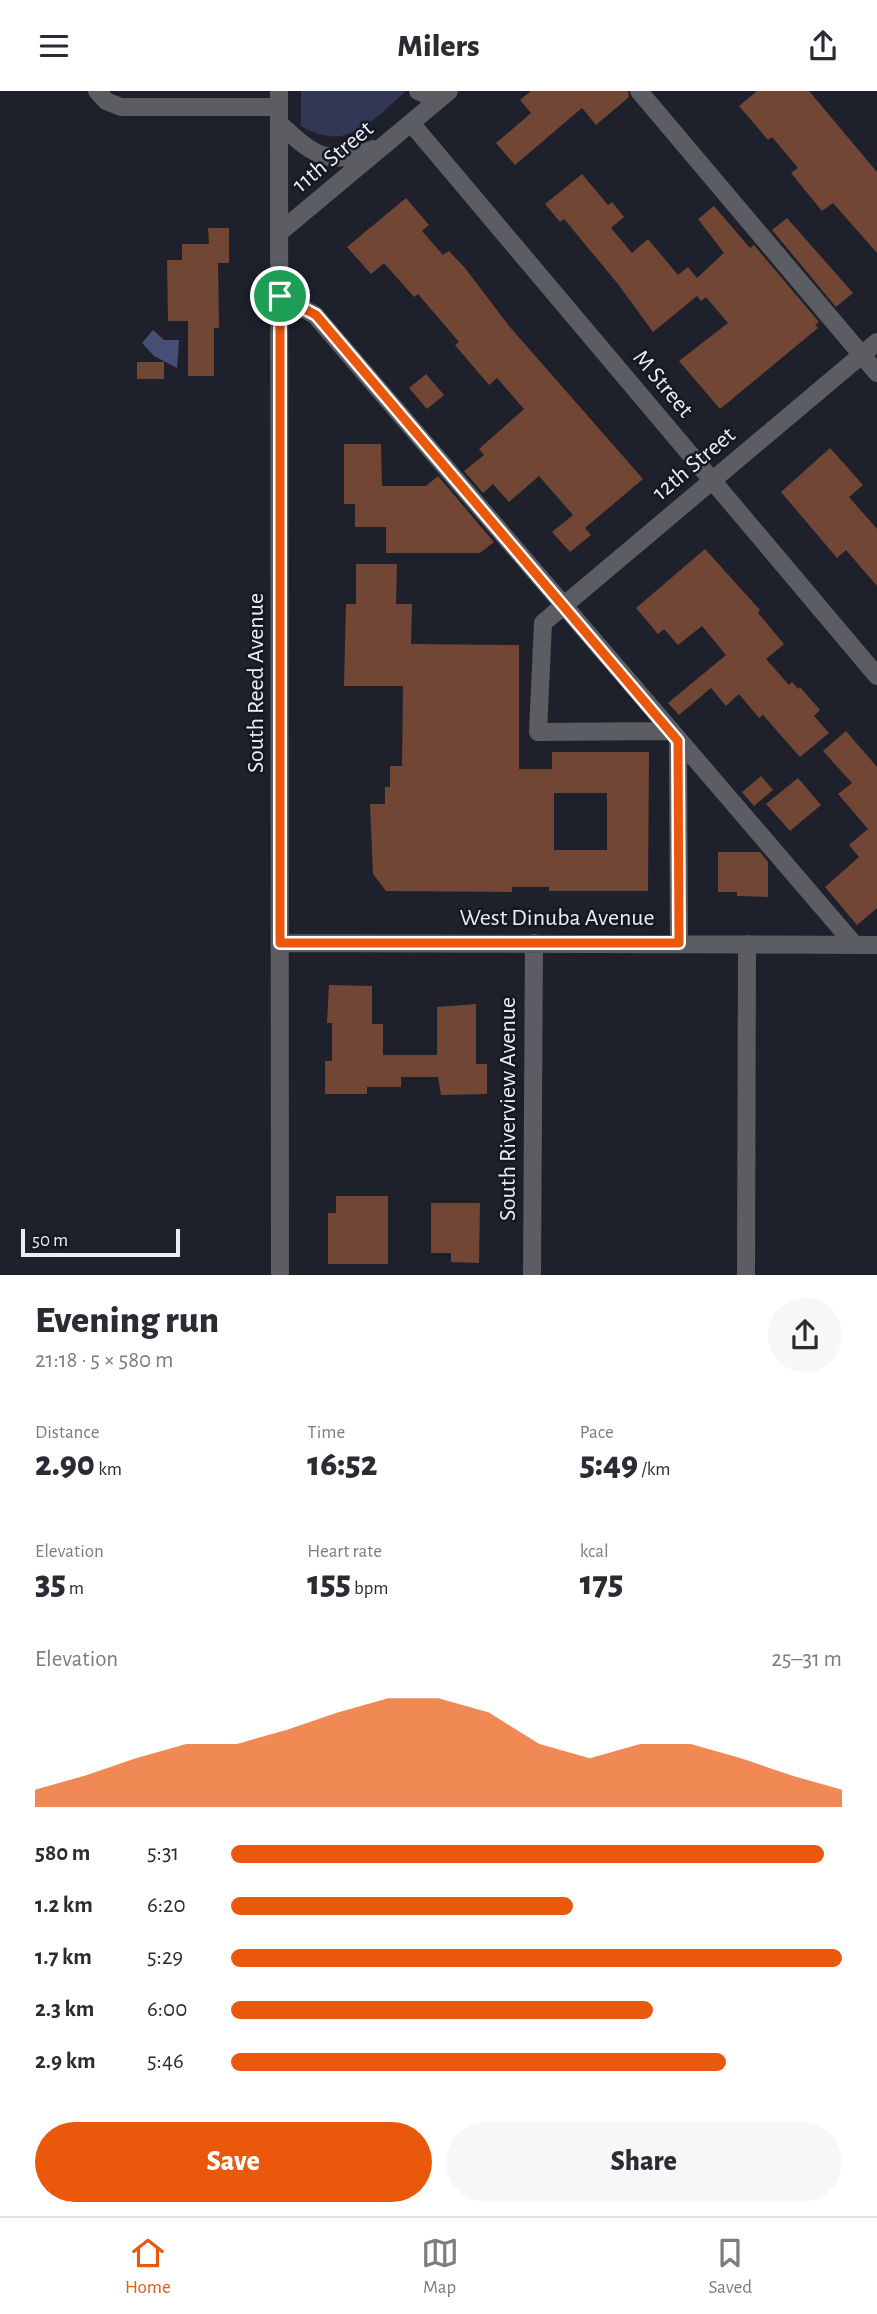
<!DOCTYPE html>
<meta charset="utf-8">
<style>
body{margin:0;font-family:"Alegreya Sans",sans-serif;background:#f7f7f7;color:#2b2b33;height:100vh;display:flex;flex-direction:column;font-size:26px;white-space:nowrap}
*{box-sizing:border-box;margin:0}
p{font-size:23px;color:#7c7c81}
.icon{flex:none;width:38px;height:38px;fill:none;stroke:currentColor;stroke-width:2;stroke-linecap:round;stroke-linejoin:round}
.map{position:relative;height:1184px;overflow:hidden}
.side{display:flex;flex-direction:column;background:#fff;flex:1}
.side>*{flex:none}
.scale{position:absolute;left:21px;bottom:18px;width:159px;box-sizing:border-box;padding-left:7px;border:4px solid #eceef6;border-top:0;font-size:19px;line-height:24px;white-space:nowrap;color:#eceef6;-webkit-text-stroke:5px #151822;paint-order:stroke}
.pin{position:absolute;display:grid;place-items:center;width:60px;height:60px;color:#fff;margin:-30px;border:4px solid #fff;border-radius:50%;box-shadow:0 2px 7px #0007}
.round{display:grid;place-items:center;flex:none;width:74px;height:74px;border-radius:37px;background:#f7f7f7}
.headline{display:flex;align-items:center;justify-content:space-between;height:119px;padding:0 35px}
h1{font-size:38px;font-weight:800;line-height:52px}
.figures{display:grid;grid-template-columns:repeat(3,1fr);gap:10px;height:119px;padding:7px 35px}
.figures div{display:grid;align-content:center}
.figures b{font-size:35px;font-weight:800}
.figures small{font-size:19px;font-weight:400}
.figures p{font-size:19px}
.chart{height:196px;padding:14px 35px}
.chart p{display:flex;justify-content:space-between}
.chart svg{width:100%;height:126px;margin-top:7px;fill:#ea580c;opacity:.7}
.cta{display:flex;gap:14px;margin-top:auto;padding:14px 35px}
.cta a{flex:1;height:80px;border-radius:42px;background:#ea580c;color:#fff;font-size:28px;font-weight:800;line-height:80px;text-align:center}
.cta a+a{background:#f7f7f7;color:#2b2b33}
ul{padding:0 35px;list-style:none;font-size:23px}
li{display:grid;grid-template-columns:112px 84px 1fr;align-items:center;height:52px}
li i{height:18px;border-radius:9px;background:#ea580c}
header{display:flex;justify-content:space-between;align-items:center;height:91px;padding:0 35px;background:#fff;font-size:32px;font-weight:800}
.dock{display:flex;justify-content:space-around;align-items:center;height:98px;border-top:2px solid #e1e1e2;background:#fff;font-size:19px;color:#7c7c81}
.dock a{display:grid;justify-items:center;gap:4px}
.dock .active{color:#ea580c}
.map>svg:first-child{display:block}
.green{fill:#313754}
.water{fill:#474f76}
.building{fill:#714634;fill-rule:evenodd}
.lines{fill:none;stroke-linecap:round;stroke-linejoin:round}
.minor{stroke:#5c5d63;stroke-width:18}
.route-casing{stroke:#fff;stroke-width:14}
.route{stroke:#ea580c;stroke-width:9}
.labels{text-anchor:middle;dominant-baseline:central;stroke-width:5;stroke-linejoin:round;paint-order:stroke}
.street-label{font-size:24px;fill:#eceef6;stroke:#151822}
</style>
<header><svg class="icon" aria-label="menu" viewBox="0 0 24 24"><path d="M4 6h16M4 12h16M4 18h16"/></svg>Milers<svg class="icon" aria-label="share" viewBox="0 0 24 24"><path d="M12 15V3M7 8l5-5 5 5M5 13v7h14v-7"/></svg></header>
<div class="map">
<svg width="877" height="1184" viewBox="0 0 877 1184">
<rect width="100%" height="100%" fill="#1e212c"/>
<path class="green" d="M301,0H406C372,29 348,63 301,35Z"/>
<path class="water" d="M153,239L164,249H179L177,277L154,265L142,252Z"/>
<path class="building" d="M531,0H628L629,6L596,34L582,17L515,74L496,52L531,22L520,9Z
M757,0H809L877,81V162L833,112L822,120L791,82L798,77L772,46L768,49L739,15Z
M582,83L608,114L612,111L624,126L611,137L632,162L648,148L678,184L688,176L697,187L724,162L698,128L714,115L750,157L754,154L819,231L815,234L818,237L720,318L679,270L728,232L706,206L701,210L697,205L653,241L618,193L564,128L560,131L545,113Z
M406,107L429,134L422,140L443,164L449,160L465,177L509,235L643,388L585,437L591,444L570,461L552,441L573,424L539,385L509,411L493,393L483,402L464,380L484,364L479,358L524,318L497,287L489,294L455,254L459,251L418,203L414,206L384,172L371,183L347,156Z
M787,127L853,202L836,216L772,139Z
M208,137H229V172H218L219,237H214V285H188V230H168L167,169H182V153H209Z
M137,271H164V288H137Z
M426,283L444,304L427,318L409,297Z
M344,353H381L382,395H426L438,385L494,451L480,462H386V436H355V413H344Z
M830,357L863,394L849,406L877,438V495L846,459L837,467L781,401Z
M705,458L760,519L758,522L784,553L766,568L789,594L792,591L798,598L800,596L820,619L814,625L829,642L800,666L763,624L759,627L739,603L726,615L711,597L679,624L668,612L726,564L702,535L678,554L664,538L658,543L636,517Z
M356,473H397L396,513H412L411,553L519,554V678H552V661H649L648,800H549V796H512V801L386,800L373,783L370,713H385V696H390V675H402L403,595H344L346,513H356ZM554,702H607V759H554Z
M846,640L877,676V817L857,834L825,796L859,766L849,754L868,738L838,703L852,692L823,660Z
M761,685L773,699L754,715L742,701Z
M798,687L821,714L790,740L766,713Z
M718,761H760L768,771V806L737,805V801H718Z
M329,894L372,895V933H383V964H437V916L476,913V973H487V1003L441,1004L438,986H401V996H367V1003H325V970H332V932H327Z
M336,1105H388V1173H328V1122H336Z
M431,1112H480L479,1172L451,1171V1162H431Z"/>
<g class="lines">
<path class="minor" d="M97,0L106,10L121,16H279
M279,0L280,1184
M418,0L438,9
M639,0L877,282
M279,32C312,63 327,77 373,58
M411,32L877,585
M280,141L449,0
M280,205L315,224L854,853
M670,640L538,641L543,532L877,251
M678,650L679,852
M280,852L877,854
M532,1184L534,852
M746,1184L747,853"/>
</g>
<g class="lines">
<g class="route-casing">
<path id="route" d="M280,205L316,224L678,650L679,852H280Z"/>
</g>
<use href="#route" class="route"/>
</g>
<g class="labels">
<g class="street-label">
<text transform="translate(333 66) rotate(-40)">11th Street</text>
<text transform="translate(663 293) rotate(50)">M Street</text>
<text transform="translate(694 373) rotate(-40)">12th Street</text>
<text transform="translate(256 592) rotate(-90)">South Reed Avenue</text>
<text x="557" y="827">West Dinuba Avenue</text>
<text transform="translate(508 1018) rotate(-90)">South Riverview Avenue</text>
</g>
</g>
</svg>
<div class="scale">50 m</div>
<div class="pin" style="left:280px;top:205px;background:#1e9e55"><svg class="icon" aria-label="arrive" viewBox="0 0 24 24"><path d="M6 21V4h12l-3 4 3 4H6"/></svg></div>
</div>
<section class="side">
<div class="headline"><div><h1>Evening run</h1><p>21:18 · 5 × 580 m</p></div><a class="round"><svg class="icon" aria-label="share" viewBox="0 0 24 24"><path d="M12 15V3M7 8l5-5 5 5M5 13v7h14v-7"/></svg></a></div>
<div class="figures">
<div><p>Distance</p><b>2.90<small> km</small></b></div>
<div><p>Time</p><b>16:52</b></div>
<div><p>Pace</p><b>5:49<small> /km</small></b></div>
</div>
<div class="figures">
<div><p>Elevation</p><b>35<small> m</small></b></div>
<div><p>Heart rate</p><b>155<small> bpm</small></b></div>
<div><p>kcal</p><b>175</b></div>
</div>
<div class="chart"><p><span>Elevation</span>25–31 m</p>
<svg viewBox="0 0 160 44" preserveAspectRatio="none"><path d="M0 44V38L10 33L20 27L30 22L40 22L50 17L60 11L70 6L80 6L90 11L100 22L110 27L120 22L130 22L140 27L150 33L160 38V44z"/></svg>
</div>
<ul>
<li><b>580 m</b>5:31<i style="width:97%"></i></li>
<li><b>1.2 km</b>6:20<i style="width:56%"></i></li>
<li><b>1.7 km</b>5:29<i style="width:100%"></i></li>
<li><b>2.3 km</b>6:00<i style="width:69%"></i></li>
<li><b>2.9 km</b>5:46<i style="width:81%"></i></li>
</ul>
<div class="cta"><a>Save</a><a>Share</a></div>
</section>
<nav class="dock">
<a class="active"><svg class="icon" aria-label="home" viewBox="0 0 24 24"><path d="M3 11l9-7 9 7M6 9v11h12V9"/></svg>Home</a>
<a><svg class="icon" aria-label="map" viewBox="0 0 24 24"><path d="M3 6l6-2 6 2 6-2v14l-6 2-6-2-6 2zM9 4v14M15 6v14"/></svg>Map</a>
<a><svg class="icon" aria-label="saved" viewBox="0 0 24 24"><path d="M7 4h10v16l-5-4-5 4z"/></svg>Saved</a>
</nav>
